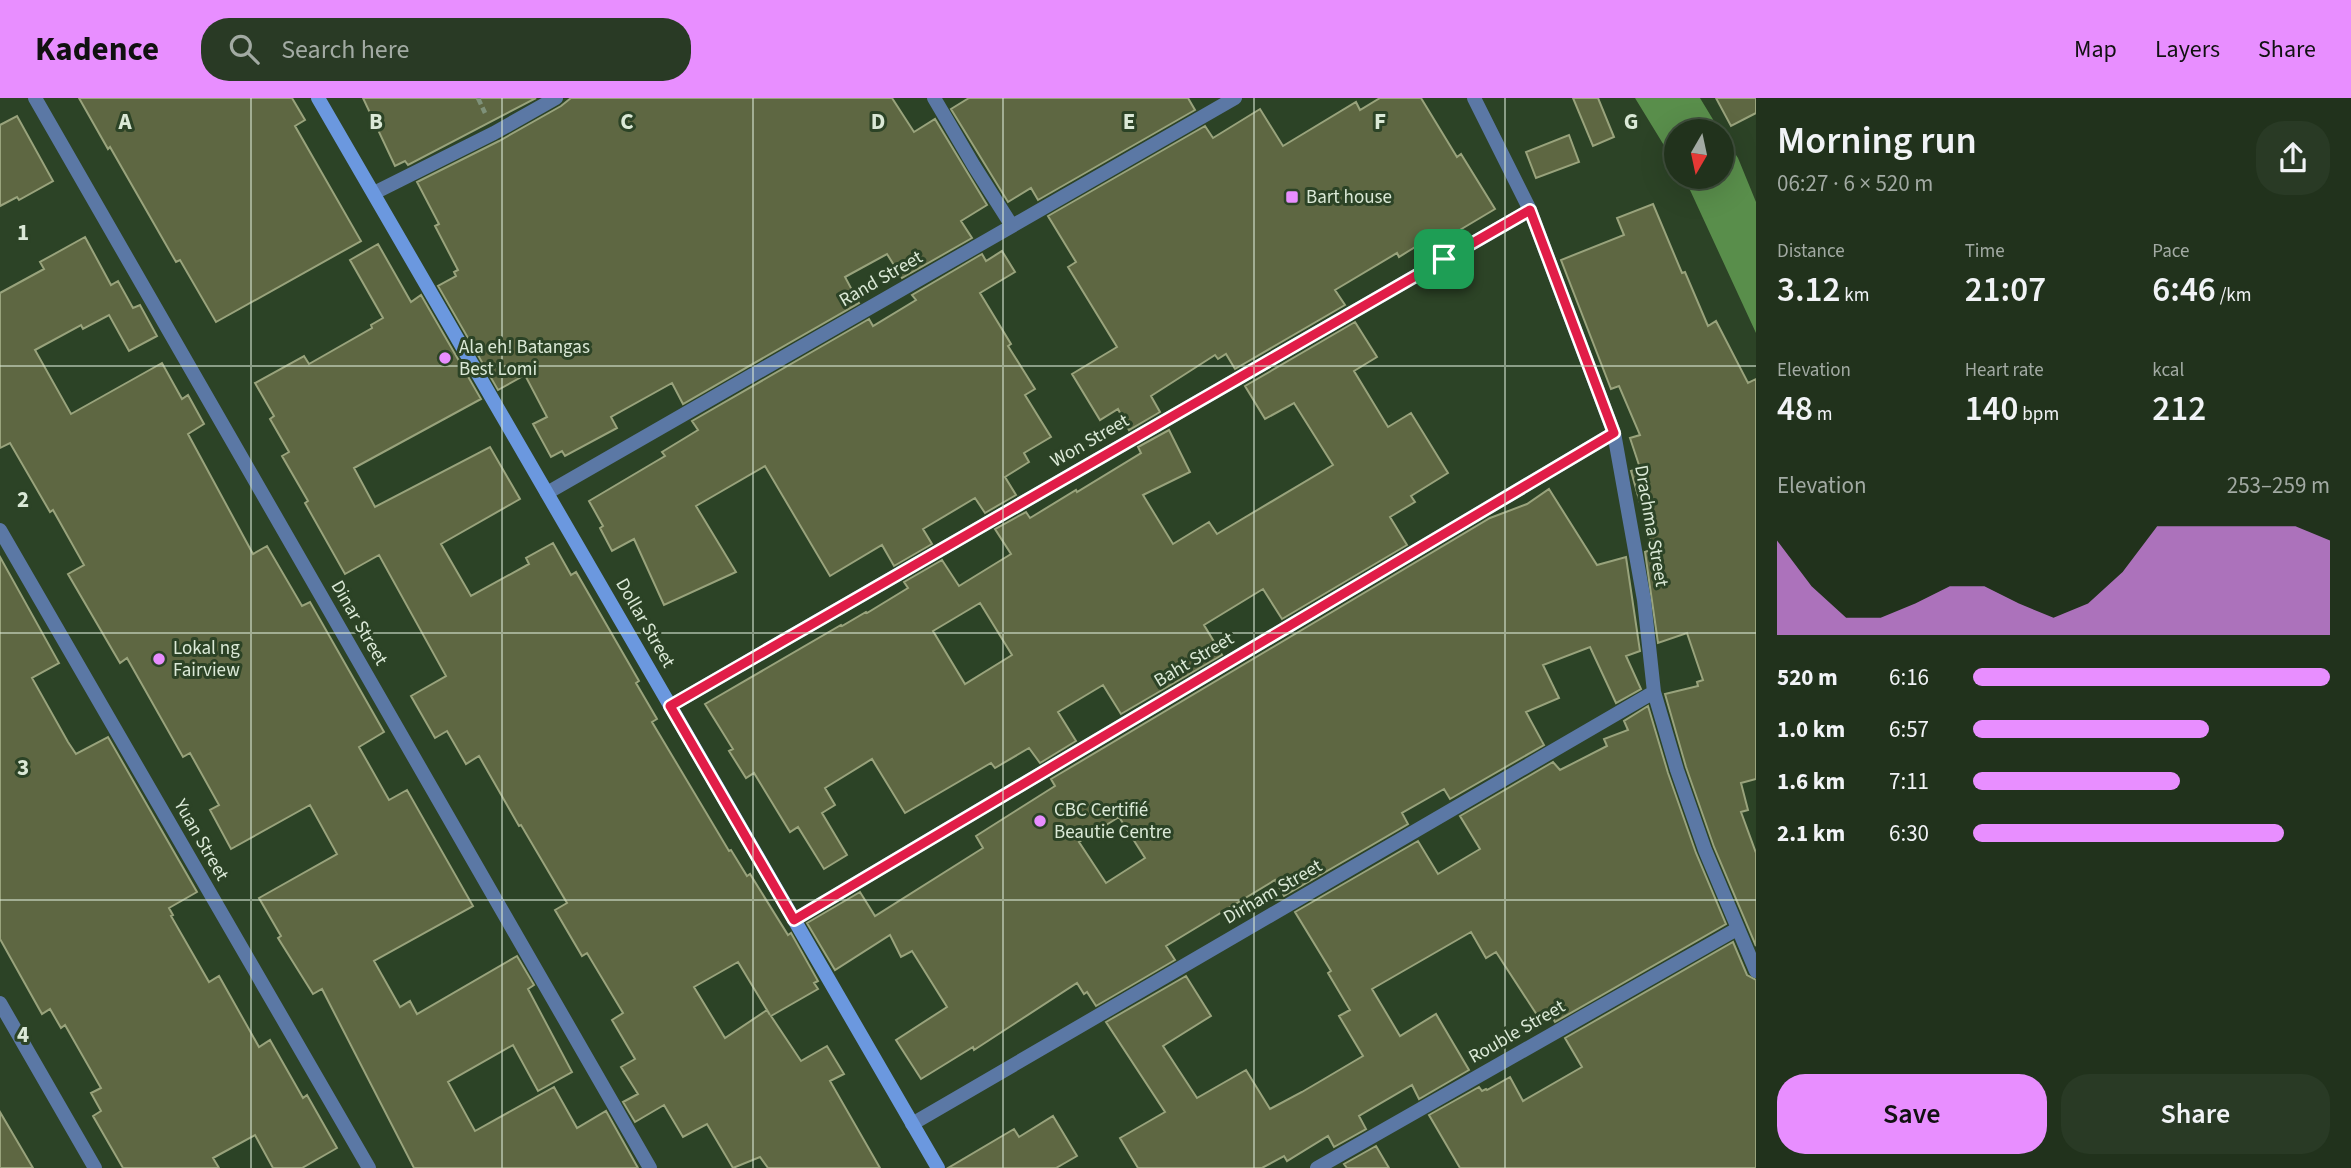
<!DOCTYPE html>
<meta charset="utf-8">
<style>
body{margin:0;font-family:"Source Sans 3",sans-serif;background:#293a25;color:#f1f3f6;height:100vh;display:flex;flex-direction:column;font-size:26px;white-space:nowrap}
*{box-sizing:border-box;margin:0}
p{font-size:23px;color:#a2aaa3}
.icon{flex:none;width:38px;height:38px;fill:none;stroke:currentColor;stroke-width:2;stroke-linecap:round;stroke-linejoin:round}
.map{position:relative;flex:1;overflow:hidden}
.side{display:flex;flex-direction:column;background:#21321c;width:595px}
.side>*{flex:none}
.needle{width:46px;rotate:189deg}
.buttons{position:absolute;left:1664px;top:21px;display:grid;gap:14px}
.buttons a{display:grid;place-items:center;width:70px;height:70px;border-radius:50%;background:#21321c;box-shadow:0 7px 28px #0002,0 0 0 2px #3e4d3b;font-size:35px}
.pin{position:absolute;display:grid;place-items:center;width:60px;height:60px;color:#fff;margin:-30px;border-radius:14px;box-shadow:0 4px 10px #0006}
.round{display:grid;place-items:center;flex:none;width:74px;height:74px;border-radius:28px;background:#293a25}
.overview{display:flex;align-items:center;justify-content:space-between;height:119px;padding:0 21px}
h1{font-size:38px;font-weight:600;line-height:52px}
.stats{display:grid;grid-template-columns:repeat(3,1fr);gap:10px;height:119px;padding:7px 21px}
.stats div{display:grid;align-content:center}
.stats b{font-size:35px;font-weight:600}
.stats small{font-size:19px;font-weight:400}
.stats p{font-size:19px}
.chart{height:196px;padding:14px 21px}
.chart p{display:flex;justify-content:space-between}
.chart svg{width:100%;height:126px;margin-top:7px;fill:#e88eff;opacity:.7}
.button{display:flex;gap:14px;margin-top:auto;padding:14px 21px}
.button a{flex:1;height:80px;border-radius:28px;background:#e88eff;color:#111;font-size:28px;font-weight:600;line-height:80px;text-align:center}
.button a+a{background:#293a25;color:#f1f3f6}
ul{padding:0 21px;list-style:none;font-size:23px}
li{display:grid;grid-template-columns:112px 84px 1fr;align-items:center;height:52px}
li i{height:18px;border-radius:9px;background:#e88eff}
header{display:flex;align-items:center;gap:42px;box-sizing:border-box;height:98px;padding:0 35px;background:#e88eff;color:#111}
header strong{font-size:33px}
nav{display:flex;gap:38px;margin-inline-start:auto;font-size:24px}
.search{width:490px;height:63px;background:#293a25;display:flex;align-items:center;gap:18px;box-sizing:border-box;padding:0 24px;border-radius:28px;color:#a2aaa3;font-size:26px}
main{display:flex;flex:1;min-height:0}
.map>svg:first-child{display:block}
.water{fill:#598e4b}
.building{fill:#5e6742;stroke:#99a37c;stroke-width:2;fill-rule:evenodd}
.lines{fill:none;stroke-linecap:round;stroke-linejoin:round}
.path{stroke:#7e9179;stroke-width:4.5;stroke-dasharray:7 3.5;stroke-linecap:butt}
.street{stroke:#5b78a5;stroke-width:14}
.secondary{stroke:#6b98df;stroke-width:14}
.route-casing{stroke:#fff;stroke-width:14}
.route{stroke:#e11d48;stroke-width:9}
.grid{fill:none;stroke:#dbe9d7;stroke-width:2;stroke-opacity:0.55}
.poi-dot{fill:#e88eff;stroke:#2c4326;stroke-width:2.5}
.labels{text-anchor:middle;dominant-baseline:central;stroke-width:6;stroke-linejoin:round;paint-order:stroke}
.poi-label{font-size:19px;fill:#dbe9d7;stroke:#2c4326;text-anchor:start}
.street-label{font-size:19px;fill:#dbe9d7;stroke:#2c4326}
.grid-label{font-size:23px;text-anchor:middle;font-weight:bold;fill:#dbe9d7;stroke:#2c4326;stroke-width:6;stroke-linejoin:round;paint-order:stroke}
</style>
<header>
<strong>Kadence</strong>
<div class="search"><svg class="icon" aria-label="search" viewBox="0 0 24 24"><circle cx="10" cy="10" r="6"/><path d="M15 15l6 6"/></svg>Search here</div>
<nav><a>Map</a><a>Layers</a><a>Share</a></nav>
</header>
<main>
<div class="map">
<svg width="1756" height="1070" viewBox="0 0 1756 1070">
<rect width="100%" height="100%" fill="#2c4326"/>
<path class="water" d="M1635,0H1700L1720,33H1676V67Z
M1722,36L1738,60L1756,104V235L1684,79H1722Z"/>
<path class="building" d="M79,0H292L305,22L295,28L361,143L216,224L180,162L176,164L110,49L108,51Z
M363,0H536L408,67L405,63L395,68Z
M571,0H892L914,34L935,21L987,107L961,123L972,140L902,180L887,156L845,179L859,205L683,306L672,285L611,319L617,330L565,358L562,353L551,359L533,326L547,319L525,277L498,292L438,188L456,178L454,174L458,172L435,128L439,126L417,84L499,43L561,8Z
M969,0H1188L1195,12L1038,102L1031,90L1008,104L951,11Z
M1380,0H1421L1457,59L1461,56L1495,111L1433,148L1428,141L1399,159L1397,155L1335,192L1345,207L1235,271L1226,256L1218,261L1215,257L1151,298L1160,314L1129,332L1118,311L1100,322L1072,276L1117,249L1068,169L1076,164L1048,118L1205,28L1213,40L1260,11L1283,48L1356,4L1360,12Z
M1573,0H1598L1614,39L1593,48Z
M1716,0H1756V15L1731,28Z
M17,18L53,83L19,102L17,99L0,108V27Z
M1569,37L1579,64L1536,80L1526,54Z
M1653,106L1682,175L1685,174L1708,228L1716,223L1748,285L1756,281V681L1741,685L1748,712L1741,714L1756,755V848L1714,749L1686,669L1665,596L1698,588L1697,584L1703,582L1687,535L1658,545L1645,454L1653,451L1631,373L1640,370L1630,340L1640,337L1619,288L1611,291L1561,162L1624,137L1617,120Z
M85,139L111,187L118,183L133,210L140,207L157,238L129,253L109,217L83,231L81,227L35,252L71,316L162,265L182,301L188,297L204,326L188,336L253,456L267,448L302,508L310,504L384,634L359,649L389,702L407,692L473,808L374,863L400,909L410,903L417,916L517,858L534,887L528,891L572,974L538,993L513,947L448,984L475,1033L554,989L577,1030L606,1013L638,1070H414L322,891L313,896L278,840L281,838L259,800L337,756L310,707L231,751L210,712L219,707L190,655L183,659L127,560L120,565L68,476L84,467L53,412L50,414L10,345L0,350V195L44,171L40,164Z
M378,146L411,204L421,197L481,301L354,370L375,409L490,349L520,401L441,446L471,498L529,466L526,460L553,445L571,477L576,474L639,583L636,585L657,621L652,624L729,753L731,752L747,778L750,776L788,837L791,835L818,883L814,885L818,891L771,918L801,963L827,948L844,976L830,983L880,1070H768L760,1059L733,1070L707,1026L683,1039L664,1007L635,1024L623,1004L638,996L621,969L635,961L612,922L623,915L587,855L582,858L555,812L567,805L521,727L519,728L479,658L466,666L447,633L435,640L411,598L446,578L379,457L345,476L305,405L308,403L282,358L289,354L270,321L274,318L255,285L304,258L309,266L372,230L371,227L383,220L350,162ZM738,864L770,917L767,912L725,940L694,889Z
M1002,153L1015,174L980,195L1011,246L1008,248L1035,291L1025,297L1051,339L1024,355L1029,364L1005,379L1016,397L985,415L975,400L923,431L932,446L894,468L882,447L830,478L765,368L696,408L736,474L664,507L634,441L612,453L600,430L603,428L589,403L665,358L662,354L698,332L692,323L869,221L873,228L916,202L912,197L982,156L986,163Z
M1355,224L1377,259L1354,273L1388,329L1411,315L1448,375L1411,398L1415,404L1390,419L1407,447L1282,521L1263,491L1204,527L1222,557L1121,616L1103,587L1058,614L1076,643L1040,665L1029,650L995,670L991,665L905,715L872,661L825,690L835,707L822,715L847,757L824,771L798,729L790,734L754,675L746,680L729,653L733,651L705,606L841,527L842,528L866,514L867,515L908,490L904,484L942,462L959,488L1011,456L995,431L1026,414L1030,420L1076,392L1077,394L1141,355L1138,349L1169,332L1190,374L1143,397L1173,446L1209,424L1217,436L1333,367L1294,305L1265,321L1245,288ZM980,505L1012,557L965,586L933,533Z
M1549,391L1597,467L1626,459L1640,553L1626,558L1641,591L1616,605L1590,549L1543,567L1559,600L1526,614L1544,647L1450,701L1444,691L1402,715L1408,726L1284,798L1275,782L1166,848L1175,862L1096,908L1087,894L1084,896L1077,885L974,952L973,949L921,981L896,942L947,909L912,853L901,859L890,837L835,872L807,825L860,794L875,818L983,750L976,738L1055,688L1051,681L1490,420L1527,406ZM1119,719L1145,760L1106,785L1079,744Z
M0,459L59,565L32,580L68,644L76,656L108,639L197,794L169,810L173,817L171,818L209,884L219,878L259,949L270,942L303,1000L307,997L337,1050L302,1070H273L255,1037L213,1060L219,1070H123L93,1018L101,1013L91,995L101,990L65,927L61,930L50,911L42,916L0,841Z
M1648,608L1668,675L1696,755L1726,826L1555,924L1549,914L1539,920L1496,854L1486,860L1471,834L1372,891L1400,938L1436,916L1469,972L1419,1001L1412,987L1359,1018L1366,1031L1334,1049L1328,1038L1287,1063L1284,1058L1262,1070H1138L1120,1040L1165,1014L1106,924L1186,878L1211,918L1163,948L1197,1000L1246,972L1270,1011L1302,994L1363,958L1339,918L1350,912L1328,875L1331,873L1295,814L1418,743L1438,776L1480,751L1460,718L1553,664L1560,672L1607,648L1604,641L1628,632L1624,623Z
M1733,844L1747,877L1756,882V1070H1460L1429,1017L1479,989L1482,993L1486,991L1487,992L1510,979L1523,1003L1582,969L1565,940Z
M0,1014L33,1070H0Z
M1053,1018L1077,1058L1056,1070H948L1014,1031L1019,1039Z
M1376,1048L1389,1070H1347L1344,1066Z"/>
<g class="lines">
<path class="path" d="M478,0L485,15"/>
<path class="street" d="M35,0L650,1070
M934,0L974,68L1012,128
M1474,0L1530,112L1614,335L1644,502L1654,594L1677,672L1705,752L1756,873
M374,95L494,35L556,0
M547,395L1235,0
M0,432L369,1070
M670,608L1530,112
M794,822L1614,335
M0,905L95,1070
M912,1026L1654,594
M1317,1070L1737,831"/>
<path class="secondary" d="M318,0L938,1070"/>
</g>
<g class="lines">
<g class="route-casing">
<path id="route" d="M1530,112L1614,335L794,822L670,608Z"/>
</g>
<use href="#route" class="route"/>
</g>
<path class="grid" d="M251,0V1070M502,0V1070M753,0V1070M1003,0V1070M1254,0V1070M1505,0V1070M0,268H1756M0,535H1756M0,802H1756"/>
<g class="poi-dot">
<rect x="1285" y="92" width="14" height="14" rx="3.5"/>
<circle cx="445" cy="260" r="7"/>
<circle cx="159" cy="561" r="7"/>
<circle cx="1040" cy="723" r="7"/>
</g>
<g class="labels">
<g class="poi-label">
<text x="1306" y="99">Bart house</text>
<text x="459" y="249">Ala eh! Batangas<tspan x="459" dy="22">Best Lomi</tspan></text>
<text x="173" y="550">Lokal ng<tspan x="173" dy="22">Fairview</tspan></text>
<text x="1054" y="712">CBC Certifié<tspan x="1054" dy="22">Beautie Centre</tspan></text>
</g>
<g class="street-label">
<text transform="translate(881 181) rotate(-30)">Rand Street</text>
<text transform="translate(1090 343) rotate(-30)">Won Street</text>
<text transform="translate(1651 428) rotate(80)">Drachma Street</text>
<text transform="translate(359 525) rotate(60)">Dinar Street</text>
<text transform="translate(645 525) rotate(60)">Dollar Street</text>
<text transform="translate(1194 562) rotate(-31)">Baht Street</text>
<text transform="translate(201 742) rotate(60)">Yuan Street</text>
<text transform="translate(1273 794) rotate(-30)">Dirham Street</text>
<text transform="translate(1517 934) rotate(-30)">Rouble Street</text>
</g>
</g>
<g class="grid-label">
<text x="125" y="31">A</text>
<text x="376" y="31">B</text>
<text x="627" y="31">C</text>
<text x="878" y="31">D</text>
<text x="1129" y="31">E</text>
<text x="1380" y="31">F</text>
<text x="1631" y="31">G</text>
<text x="23" y="142">1</text>
<text x="23" y="409">2</text>
<text x="23" y="677">3</text>
<text x="23" y="944">4</text>
</g>
</svg>
<div class="buttons">
<a><svg class="needle" viewBox="-14 -14 28 28"><path d="M0-13l5 13h-10z" fill="#e53935"/><path d="M0 13l5-13h-10z" fill="#a2aaa3"/></svg></a>
</div>
<div class="pin" style="left:1444px;top:161px;background:#1e9e55"><svg class="icon" aria-label="arrive" viewBox="0 0 24 24"><path d="M6 21V4h12l-3 4 3 4H6"/></svg></div>
</div>
<section class="side">
<div class="overview"><div><h1>Morning run</h1><p>06:27 · 6 × 520 m</p></div><a class="round"><svg class="icon" aria-label="share" viewBox="0 0 24 24"><path d="M12 15V3M7 8l5-5 5 5M5 13v7h14v-7"/></svg></a></div>
<div class="stats">
<div><p>Distance</p><b>3.12<small> km</small></b></div>
<div><p>Time</p><b>21:07</b></div>
<div><p>Pace</p><b>6:46<small> /km</small></b></div>
</div>
<div class="stats">
<div><p>Elevation</p><b>48<small> m</small></b></div>
<div><p>Heart rate</p><b>140<small> bpm</small></b></div>
<div><p>kcal</p><b>212</b></div>
</div>
<div class="chart"><p><span>Elevation</span>253–259 m</p>
<svg viewBox="0 0 160 44" preserveAspectRatio="none"><path d="M0 44V11L10 27L20 38L30 38L40 33L50 27L60 27L70 33L80 38L90 33L100 22L110 6L120 6L130 6L140 6L150 6L160 11V44z"/></svg>
</div>
<ul>
<li><b>520 m</b>6:16<i style="width:100%"></i></li>
<li><b>1.0 km</b>6:57<i style="width:66%"></i></li>
<li><b>1.6 km</b>7:11<i style="width:58%"></i></li>
<li><b>2.1 km</b>6:30<i style="width:87%"></i></li>
</ul>
<div class="button"><a>Save</a><a>Share</a></div>
</section>
</main>
